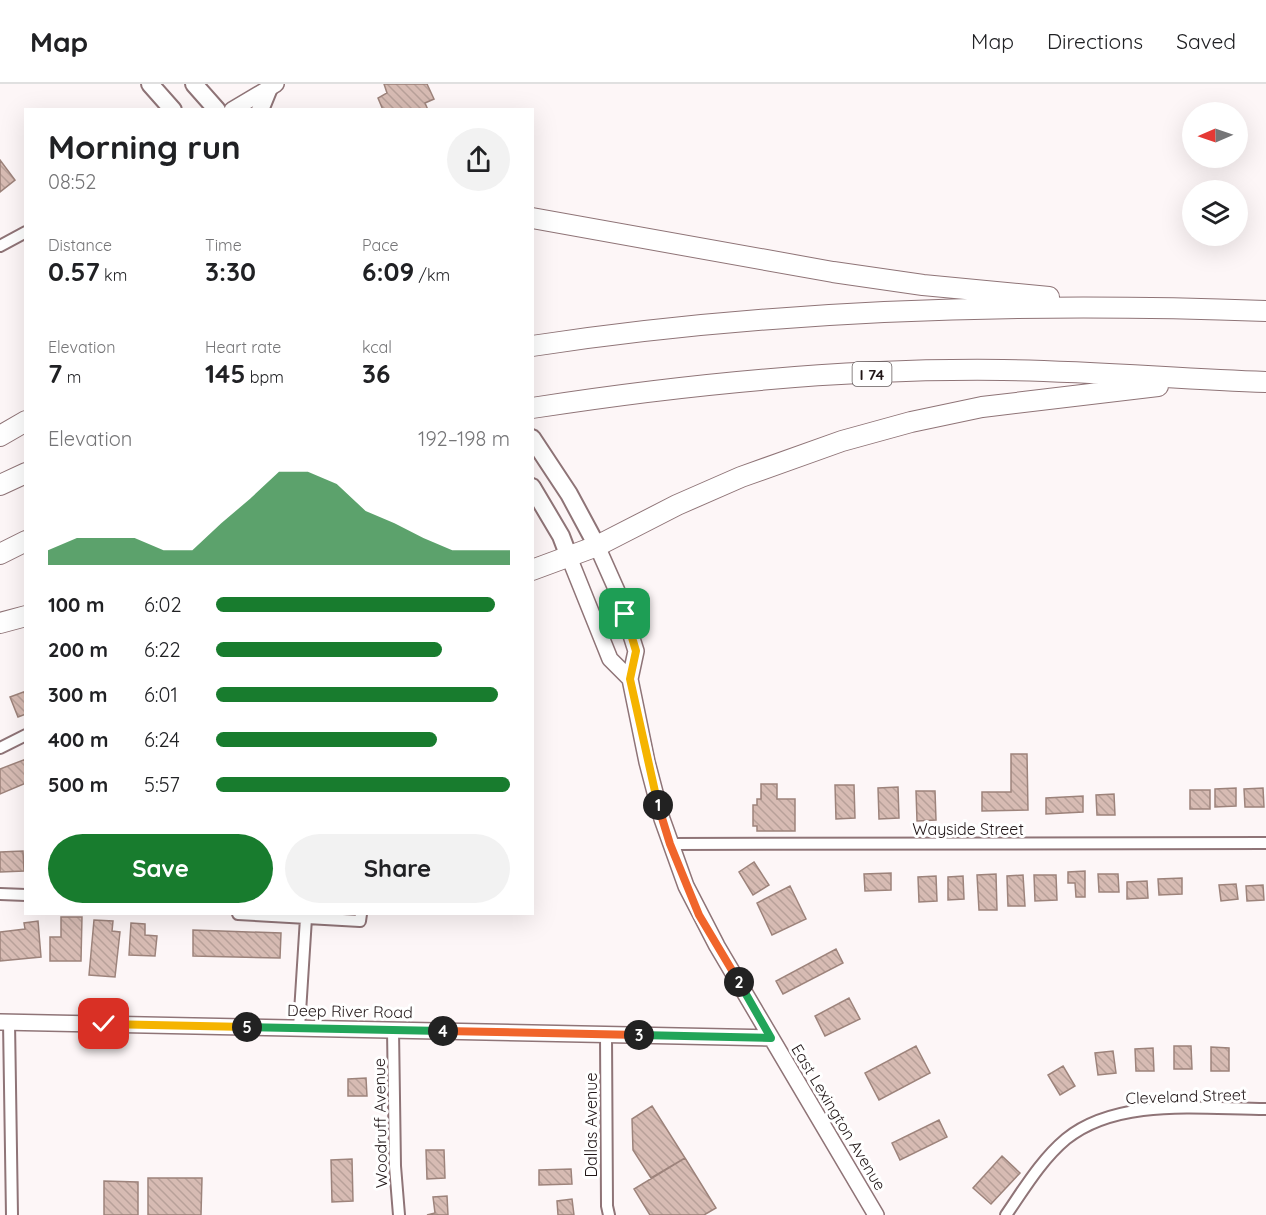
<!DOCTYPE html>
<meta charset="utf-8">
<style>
body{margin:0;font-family:Quicksand,sans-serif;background:#f2f2f2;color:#202124;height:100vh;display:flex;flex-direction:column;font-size:22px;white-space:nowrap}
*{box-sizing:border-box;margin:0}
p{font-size:20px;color:#757577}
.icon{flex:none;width:33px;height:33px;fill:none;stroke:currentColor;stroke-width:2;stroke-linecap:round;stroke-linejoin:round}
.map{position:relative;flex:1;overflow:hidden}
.panel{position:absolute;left:24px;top:24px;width:510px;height:807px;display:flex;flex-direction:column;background:#fff;border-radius:0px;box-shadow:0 6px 24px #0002}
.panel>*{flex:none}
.needle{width:39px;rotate:268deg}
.buttons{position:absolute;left:1182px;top:18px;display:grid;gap:12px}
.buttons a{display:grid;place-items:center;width:66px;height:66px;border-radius:50%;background:#fff;box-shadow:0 6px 24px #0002;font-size:30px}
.pin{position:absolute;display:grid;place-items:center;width:51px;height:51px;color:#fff;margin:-26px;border-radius:12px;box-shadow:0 3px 9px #0006}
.km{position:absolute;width:30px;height:30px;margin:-15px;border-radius:50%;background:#222;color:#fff;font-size:16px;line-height:30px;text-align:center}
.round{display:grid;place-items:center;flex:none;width:63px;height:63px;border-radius:32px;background:#f2f2f2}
.summary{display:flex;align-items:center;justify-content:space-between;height:102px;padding:0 24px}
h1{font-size:33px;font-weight:700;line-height:45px}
.stats{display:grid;grid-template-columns:repeat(3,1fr);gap:9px;height:102px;padding:6px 24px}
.stats div{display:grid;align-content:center}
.stats b{font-size:26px;font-weight:700}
.stats small{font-size:16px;font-weight:400}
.stats p{font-size:16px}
.chart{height:168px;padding:12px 24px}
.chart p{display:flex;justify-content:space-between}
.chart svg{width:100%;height:108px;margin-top:6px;fill:#187c2e;opacity:.7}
.action{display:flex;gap:12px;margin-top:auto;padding:12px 24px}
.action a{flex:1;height:69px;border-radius:36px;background:#187c2e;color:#fff;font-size:24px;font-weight:700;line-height:69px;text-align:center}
.action a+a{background:#f2f2f2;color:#202124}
ul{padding:0 24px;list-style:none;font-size:20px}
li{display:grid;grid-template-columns:96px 72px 1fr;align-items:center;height:45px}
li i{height:15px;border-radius:8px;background:#187c2e}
header{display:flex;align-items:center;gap:36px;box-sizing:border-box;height:84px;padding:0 30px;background:#fff;border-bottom:2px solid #e0e0e0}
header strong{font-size:28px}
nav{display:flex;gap:33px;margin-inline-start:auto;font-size:21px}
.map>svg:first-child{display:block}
.building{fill:url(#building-back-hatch);stroke:#9d837b;stroke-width:1.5}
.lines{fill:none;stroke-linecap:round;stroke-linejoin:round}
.street-casing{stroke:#8f7477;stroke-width:14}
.secondary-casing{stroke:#8f7477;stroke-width:18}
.primary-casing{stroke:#8f7477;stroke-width:20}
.highway-casing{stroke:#8f7477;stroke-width:22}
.street{stroke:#fff;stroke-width:10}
.secondary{stroke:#fff;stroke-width:15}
.primary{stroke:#fff;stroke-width:16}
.highway{stroke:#fff;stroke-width:20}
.split-1-casing{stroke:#fff;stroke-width:12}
.split-2-casing{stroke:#fff;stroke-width:12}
.split-3-casing{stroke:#fff;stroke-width:12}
.split-4-casing{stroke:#fff;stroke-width:12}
.split-5-casing{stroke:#fff;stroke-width:12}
.split-6-casing{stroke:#fff;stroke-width:12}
.split-1{stroke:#f5b400;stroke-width:8}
.split-2{stroke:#f0652b;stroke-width:8}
.split-3{stroke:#22a559;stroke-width:8}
.split-4{stroke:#f0652b;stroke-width:8}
.split-5{stroke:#22a559;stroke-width:8}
.split-6{stroke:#f5b400;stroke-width:8}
.labels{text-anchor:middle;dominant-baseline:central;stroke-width:6;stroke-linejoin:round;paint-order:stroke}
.shield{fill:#fff;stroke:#645c5d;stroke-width:1.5}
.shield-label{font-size:15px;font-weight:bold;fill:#211617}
.street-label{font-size:16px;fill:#211617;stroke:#fff}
</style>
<header>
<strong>Map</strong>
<nav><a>Map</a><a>Directions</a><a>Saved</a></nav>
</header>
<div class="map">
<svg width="1266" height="1131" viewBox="0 0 1266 1131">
<defs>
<pattern id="building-back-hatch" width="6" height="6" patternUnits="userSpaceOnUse" patternTransform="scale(1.5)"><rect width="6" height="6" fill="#d7bbb3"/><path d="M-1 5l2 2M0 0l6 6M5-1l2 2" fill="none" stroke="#b8a099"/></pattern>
</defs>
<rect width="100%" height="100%" fill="#fdf6f7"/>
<path class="building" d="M427,0L434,15L425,19L428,26H383L378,14L387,9L384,0Z
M0,76L15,96L0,108Z
M26,607V630L18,633L10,613Z
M1011,670H1027L1028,726L982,727V708H1011Z
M26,675V699L0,710V685Z
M761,700H777V715H795V747H757V742H753V721H757V715H761Z
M835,701H854L855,734L836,735Z
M898,703L899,734L879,735L878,704Z
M1236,704V722L1215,723V705Z
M1263,704L1264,723H1245L1244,705Z
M1190,706H1210V725H1190Z
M916,707H935L936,736L917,737Z
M1114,710L1115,731H1097L1096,711Z
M1083,712V728L1046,730V714Z
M23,767L24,787L0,788V768Z
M754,778L769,801L753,811L739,788Z
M1085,787V813H1076L1075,799H1068V788Z
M891,789V806L865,807L864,790Z
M996,790L997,826H979L977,791Z
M1098,790H1118L1119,808H1099Z
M1023,791L1025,822H1008L1007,792Z
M1034,791H1056L1057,816L1035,817Z
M936,792L937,817L919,818L918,793Z
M963,792L964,815L948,816V793Z
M1182,794V810L1159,811L1158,795Z
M1147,797L1148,814L1127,815V798Z
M1236,800L1238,815L1221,817L1219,801Z
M1263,801L1264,816L1247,817L1246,802Z
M790,802L806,835L772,851L757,819Z
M61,833H82L81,877H50V853H61Z
M94,836L113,837L112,847L120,848L115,893L89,891Z
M38,837L41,873L0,877V848L25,845L24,839Z
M131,839L145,840V851L157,852L155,872L129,871Z
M193,846L281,849L280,874L193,872Z
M836,865L843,879L783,910L776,897Z
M849,914L860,935L825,952L815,932Z
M916,962L930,989L879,1016L865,989Z
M1174,962H1191L1192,985H1174Z
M1211,963L1229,964V987H1211Z
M1153,964L1154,987H1136L1135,965Z
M1113,967L1116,989L1098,991L1095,969Z
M1063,982L1075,1002L1060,1011L1048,991Z
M366,994L367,1012H348V995Z
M652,1022L685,1074L651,1094L633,1066L632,1035Z
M939,1036L947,1053L900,1076L892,1059Z
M426,1066H444L445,1094L427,1095Z
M1002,1072L1020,1089L991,1120L973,1104Z
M685,1074L716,1124L704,1131H650L634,1105Z
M352,1075L353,1117L332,1118L331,1076Z
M571,1085L572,1100L539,1101V1086Z
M148,1094H202L201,1131H148Z
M104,1097L138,1098V1131H104Z
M447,1112L448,1131H427L435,1129L433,1113Z
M572,1115L574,1131H558L557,1117Z"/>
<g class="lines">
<g class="street-casing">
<path id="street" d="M0,162L26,148
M0,664L26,651
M670,760L1266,759
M0,810L26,811
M238,830L360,837L361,830
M9,938L12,1131
M299,944L306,834
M393,946L395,1082L399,1131
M606,951L607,1122L609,1131
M1006,1131C1024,1105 1041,1076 1066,1055C1118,1013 1202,1025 1266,1025"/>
</g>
<g class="secondary-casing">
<path id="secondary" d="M232,26L276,0
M597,462L617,507L636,567L630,595L647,678L662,735L686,802L717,862L876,1131
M569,473L610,575L630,595
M0,938L771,954"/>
</g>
<g class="primary-casing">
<path id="primary" d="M150,0L173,26
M194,0L217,26
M260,26L269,4
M532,354L569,410L597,462
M532,403L561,452L569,473"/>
</g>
<g class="highway-casing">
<path id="highway" d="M532,134L833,188L923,201L1049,213
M532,262C775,225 1021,218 1266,227
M532,324C687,300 846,284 1003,286C1091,287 1178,295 1266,298
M0,352L26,337
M0,401L26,389
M0,470L26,457
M532,486L597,462L677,421L741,393L842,357L911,338L982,323L1158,302
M0,539L26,532"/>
</g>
<use href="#street" class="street"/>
<use href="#secondary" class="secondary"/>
<use href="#primary" class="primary"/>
<use href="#highway" class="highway"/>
</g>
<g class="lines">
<g class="split-1-casing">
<path id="split-1" d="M625,530L636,567L630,595L658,721"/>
</g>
<g class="split-2-casing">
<path id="split-2" d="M658,721L670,760L699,831L739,898"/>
</g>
<g class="split-3-casing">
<path id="split-3" d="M639,951L771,954L739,898"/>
</g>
<g class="split-4-casing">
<path id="split-4" d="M443,947L639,951"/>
</g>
<g class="split-5-casing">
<path id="split-5" d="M247,943L443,947"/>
</g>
<g class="split-6-casing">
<path id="split-6" d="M104,940L247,943"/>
</g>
<use href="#split-1" class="split-1"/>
<use href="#split-2" class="split-2"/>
<use href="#split-3" class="split-3"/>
<use href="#split-4" class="split-4"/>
<use href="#split-5" class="split-5"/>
<use href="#split-6" class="split-6"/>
</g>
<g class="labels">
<rect class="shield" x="852.5" y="278" width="39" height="24" rx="4.5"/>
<g class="shield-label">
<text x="872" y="290">I 74</text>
</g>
<g class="street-label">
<text x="968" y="745">Wayside Street</text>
<text transform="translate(350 927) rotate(1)">Deep River Road</text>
<text transform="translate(1186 1012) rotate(-2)">Cleveland Street</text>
<text transform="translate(839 1033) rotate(59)">East Lexington Avenue</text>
<text transform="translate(380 1039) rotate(-91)">Woodruff Avenue</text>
<text transform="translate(591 1041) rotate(-90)">Dallas Avenue</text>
</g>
</g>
</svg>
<div class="buttons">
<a><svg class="needle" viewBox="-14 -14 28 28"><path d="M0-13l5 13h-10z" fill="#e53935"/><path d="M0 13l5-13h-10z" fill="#757577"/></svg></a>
<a><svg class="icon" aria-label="layers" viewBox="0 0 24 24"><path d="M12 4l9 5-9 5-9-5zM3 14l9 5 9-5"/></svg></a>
</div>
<div class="pin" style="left:625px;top:530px;background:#1e9e55"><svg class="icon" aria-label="arrive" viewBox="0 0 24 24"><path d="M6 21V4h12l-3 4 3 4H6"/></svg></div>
<div class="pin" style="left:104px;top:940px;background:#d93025"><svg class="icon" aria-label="check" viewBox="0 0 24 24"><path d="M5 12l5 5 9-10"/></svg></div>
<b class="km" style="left:658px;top:721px">1</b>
<b class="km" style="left:739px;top:898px">2</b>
<b class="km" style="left:639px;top:951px">3</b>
<b class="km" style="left:443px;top:947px">4</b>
<b class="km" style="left:247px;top:943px">5</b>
<section class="panel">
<div class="summary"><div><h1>Morning run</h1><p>08:52</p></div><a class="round"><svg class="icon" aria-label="share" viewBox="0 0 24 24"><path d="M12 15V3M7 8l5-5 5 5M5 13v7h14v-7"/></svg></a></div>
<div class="stats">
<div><p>Distance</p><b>0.57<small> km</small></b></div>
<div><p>Time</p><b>3:30</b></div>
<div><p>Pace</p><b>6:09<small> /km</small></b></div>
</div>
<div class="stats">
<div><p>Elevation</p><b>7<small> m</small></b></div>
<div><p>Heart rate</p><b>145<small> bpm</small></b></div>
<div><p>kcal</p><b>36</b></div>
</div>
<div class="chart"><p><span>Elevation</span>192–198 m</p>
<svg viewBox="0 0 160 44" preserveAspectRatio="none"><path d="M0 44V38L10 33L20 33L30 33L40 38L50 38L60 27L70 17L80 6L90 6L100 11L110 22L120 27L130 33L140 38L150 38L160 38V44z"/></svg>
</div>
<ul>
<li><b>100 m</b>6:02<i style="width:95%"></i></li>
<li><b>200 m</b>6:22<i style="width:77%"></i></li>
<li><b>300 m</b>6:01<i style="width:96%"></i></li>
<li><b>400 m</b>6:24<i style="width:75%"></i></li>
<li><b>500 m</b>5:57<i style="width:100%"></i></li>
</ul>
<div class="action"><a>Save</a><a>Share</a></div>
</section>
</div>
